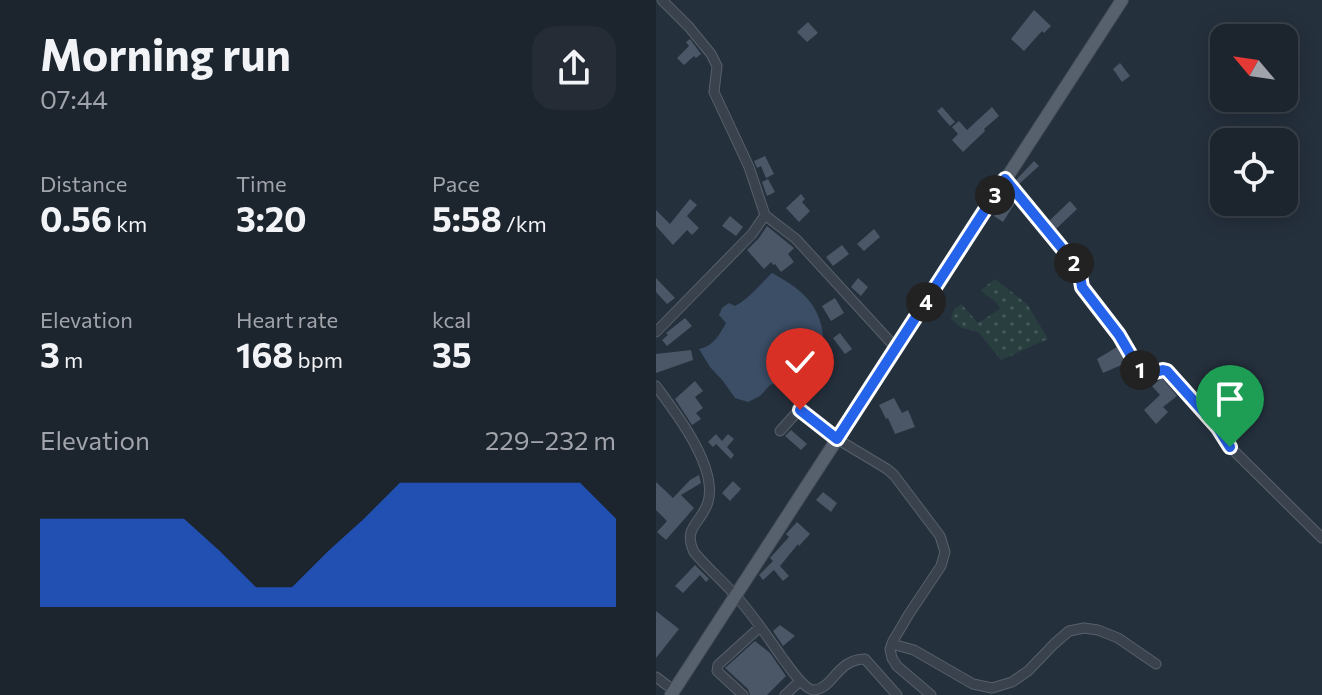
<!DOCTYPE html>
<meta charset="utf-8">
<style>
body{margin:0;font-family:Commissioner,sans-serif;background:#252c36;color:#f1f3f6;height:100vh;display:flex;flex-direction:column;font-size:30px;white-space:nowrap}
*{box-sizing:border-box;margin:0}
p{font-size:26px;color:#a0a4aa}
.icon{flex:none;width:44px;height:44px;fill:none;stroke:currentColor;stroke-width:2;stroke-linecap:round;stroke-linejoin:round}
.map{position:relative;flex:1;overflow:hidden}
.sheet{display:flex;flex-direction:column;background:#1c242e;width:656px}
.sheet>*{flex:none}
.needle{width:52px;rotate:299deg}
.fabs{position:absolute;left:554px;top:24px;display:grid;gap:16px}
.fabs a{display:grid;place-items:center;width:88px;height:88px;border-radius:16px;background:#1c242e;box-shadow:0 4px 20px #0003,0 0 0 2px #3a414a;font-size:40px}
.pin{position:absolute;display:grid;place-items:center;width:68px;height:68px;color:#fff;margin:-82px -34px;border-radius:50% 50% 50% 0;rotate:-45deg;box-shadow:0 0 8px #0007}
.pin .icon{rotate:45deg}
.km{position:absolute;width:40px;height:40px;margin:-20px;border-radius:50%;background:#222;color:#fff;font-size:22px;line-height:40px;text-align:center}
.round{display:grid;place-items:center;flex:none;width:84px;height:84px;border-radius:24px;background:#252c36}
.overview{display:flex;align-items:center;justify-content:space-between;height:136px;padding:0 40px}
h1{font-size:44px;font-weight:700;line-height:60px}
.metrics{display:grid;grid-template-columns:repeat(3,1fr);gap:12px;height:136px;padding:8px 40px}
.metrics div{display:grid;align-content:center}
.metrics b{font-size:34px;font-weight:700}
.metrics small{font-size:22px;font-weight:400}
.metrics p{font-size:22px}
.chart{height:224px;padding:16px 40px}
.chart p{display:flex;justify-content:space-between}
.chart svg{width:100%;height:144px;margin-top:8px;fill:#2563eb;opacity:.7}
main{display:flex;flex:1;min-height:0}
.map>svg:first-child{display:block}
.park{fill:url(#park-dots)}
.water{fill:#3b4e66}
.building{fill:#4b5766}
.lines{fill:none;stroke-linecap:round;stroke-linejoin:round}
.minor-casing{stroke:#57606b;stroke-width:11}
.major-casing{stroke:#424b56;stroke-width:14}
.minor{stroke:#39424d;stroke-width:9}
.major{stroke:#57616d;stroke-width:12}
.route-casing{stroke:#fff;stroke-width:16}
.route{stroke:#2563eb;stroke-width:10}
</style>
<main>
<section class="sheet">
<div class="overview"><div><h1>Morning run</h1><p>07:44</p></div><a class="round"><svg class="icon" aria-label="share" viewBox="0 0 24 24"><path d="M12 15V3M7 8l5-5 5 5M5 13v7h14v-7"/></svg></a></div>
<div class="metrics">
<div><p>Distance</p><b>0.56<small> km</small></b></div>
<div><p>Time</p><b>3:20</b></div>
<div><p>Pace</p><b>5:58<small> /km</small></b></div>
</div>
<div class="metrics">
<div><p>Elevation</p><b>3<small> m</small></b></div>
<div><p>Heart rate</p><b>168<small> bpm</small></b></div>
<div><p>kcal</p><b>35</b></div>
</div>
<div class="chart"><p><span>Elevation</span>229–232 m</p>
<svg viewBox="0 0 160 44" preserveAspectRatio="none"><path d="M0 44V17L10 17L20 17L30 17L40 17L50 27L60 38L70 38L80 27L90 17L100 6L110 6L120 6L130 6L140 6L150 6L160 17V44z"/></svg>
</div>
</section>
<div class="map">
<svg width="666" height="695" viewBox="0 0 666 695">
<defs>
<pattern id="park-dots" width="8" height="8" patternUnits="userSpaceOnUse" patternTransform="scale(2)"><rect width="8" height="8" fill="#283e3f"/><path d="M2 2h.1M6 6h.1" fill="none" stroke="#455859" stroke-width="1.8" stroke-linecap="round"/></pattern>
</defs>
<rect width="100%" height="100%" fill="#25303d"/>
<path class="park" d="M339,279L371,304L392,339L345,360L322,332L306,328L295,319L298,309L305,304L322,323L344,309C341,299 331,298 325,290Z"/>
<path class="water" d="M116,273C149,291 167,307 168,347L156,361L142,372L129,380L114,385L104,396L92,402L79,398L67,381L54,367L43,349C58,346 63,335 70,323L63,315L66,308L73,303L79,306C94,298 104,284 116,273Z"/>
<path class="building" d="M378,10L395,26L388,33L386,31L368,51L355,39Z
M152,22L162,33L151,42L141,32Z
M34,39L45,54L40,58L38,56L28,65L21,58L33,46L30,42Z
M464,63L474,76L466,82L457,69Z
M286,107L299,122L294,126L281,111Z
M336,107L343,116L328,129L329,131L307,152L296,140L302,134L296,127L303,121L311,130Z
M109,156L118,174L110,178L105,166L101,168L98,161Z
M378,161L383,166L363,184L360,180Z
M112,179L119,192L111,196L106,182Z
M145,194L149,199L146,202L154,211L143,222L130,208Z
M352,194L359,203L347,222L338,216Z
M34,199L41,205L31,216L43,228L36,235L31,230L17,245L0,226V210L14,224Z
M414,201L421,209L400,229L393,221Z
M74,216L87,227L80,236L66,226Z
M111,226L138,248L132,254L138,262L125,272L119,264L117,265L115,262L108,269L91,250L103,238Z
M218,229L224,237L208,251L201,244Z
M186,245L193,254L177,266L170,257Z
M0,278L19,298L11,304L0,292Z
M202,278L212,287L205,296L195,287Z
M179,298L188,313L175,321L166,306Z
M29,318L36,326L11,346L6,340L12,335L10,333Z
M184,333L196,349L189,354L177,338Z
M461,347L470,363L447,373L441,359Z
M35,350L37,360L0,373V354Z
M157,370L168,383L161,389L150,376Z
M506,378L521,396L507,407L512,412L500,424L488,410L504,395L496,386Z
M39,381L47,391L39,397L47,408L40,413L45,419L36,425L19,399Z
M238,398L246,413L252,410L259,427L239,434L232,418L230,419L223,405Z
M135,430L151,444L145,450L129,436Z
M60,434L66,441L72,434L78,439L71,447L78,455L75,459L60,444L57,447L52,442Z
M43,475L45,483L25,495L38,508L10,540L1,532L11,521L0,510V482L17,498L34,480Z
M77,481L85,489L74,501L66,493Z
M167,492L181,503L175,512L160,500Z
M141,522L154,534L143,546L142,544L124,566L133,576L127,581L118,570L107,580L103,575L117,561L114,558L133,537L130,534Z
M39,565L53,579L50,582L44,575L27,593L19,586Z
M0,611L23,629L0,658Z
M124,625L139,636L127,646L117,631Z
M99,641L114,653L130,676L111,695H94L92,689L69,668Z"/>
<g class="lines">
<g class="minor-casing">
<path id="minor" d="M349,179L423,269L426,287L463,335L481,367L487,373L492,374L507,370L514,374L562,428L574,447L666,538
M109,215L140,239L240,348
M0,332L96,234L109,215L93,167L58,92L61,66L55,54L33,27L6,0
M0,386C20,413 62,467 52,502C46,523 26,527 38,552C51,568 67,581 80,596C97,615 111,636 125,656C131,664 148,690 158,690C177,689 181,659 209,659L241,695
M124,431L142,411H146L181,439L231,469L238,475L284,536L289,552L285,566L253,614L237,641L234,649L236,658L241,666L275,695
M236,644L258,650L317,684L336,688L356,682L372,671L398,644L413,631L428,628L442,630L462,638L500,664
M0,677L12,686
M87,695L61,671L62,665L104,627
M129,695L144,681"/>
</g>
<g class="major-casing">
<path id="major" d="M15,695L466,0"/>
</g>
<use href="#minor" class="minor"/>
<use href="#major" class="major"/>
</g>
<g class="lines">
<g class="route-casing">
<path id="route" d="M144,410L181,439L349,179L423,269L426,287L463,335L484,371L492,374L507,370L511,371L562,428L574,447"/>
</g>
<use href="#route" class="route"/>
</g>
</svg>
<div class="fabs">
<a><svg class="needle" viewBox="-14 -14 28 28"><path d="M0-13l5 13h-10z" fill="#e53935"/><path d="M0 13l5-13h-10z" fill="#a0a4aa"/></svg></a>
<a><svg class="icon" aria-label="locate" viewBox="0 0 24 24"><circle cx="12" cy="12" r="6"/><path d="M12 2v4M12 18v4M2 12h4M18 12h4"/></svg></a>
</div>
<div class="pin" style="left:574px;top:447px;background:#1e9e55"><svg class="icon" aria-label="arrive" viewBox="0 0 24 24"><path d="M6 21V4h12l-3 4 3 4H6"/></svg></div>
<div class="pin" style="left:144px;top:410px;background:#d93025"><svg class="icon" aria-label="check" viewBox="0 0 24 24"><path d="M5 12l5 5 9-10"/></svg></div>
<b class="km" style="left:484px;top:370px">1</b>
<b class="km" style="left:418px;top:263px">2</b>
<b class="km" style="left:339px;top:195px">3</b>
<b class="km" style="left:270px;top:302px">4</b>
</div>
</main>
